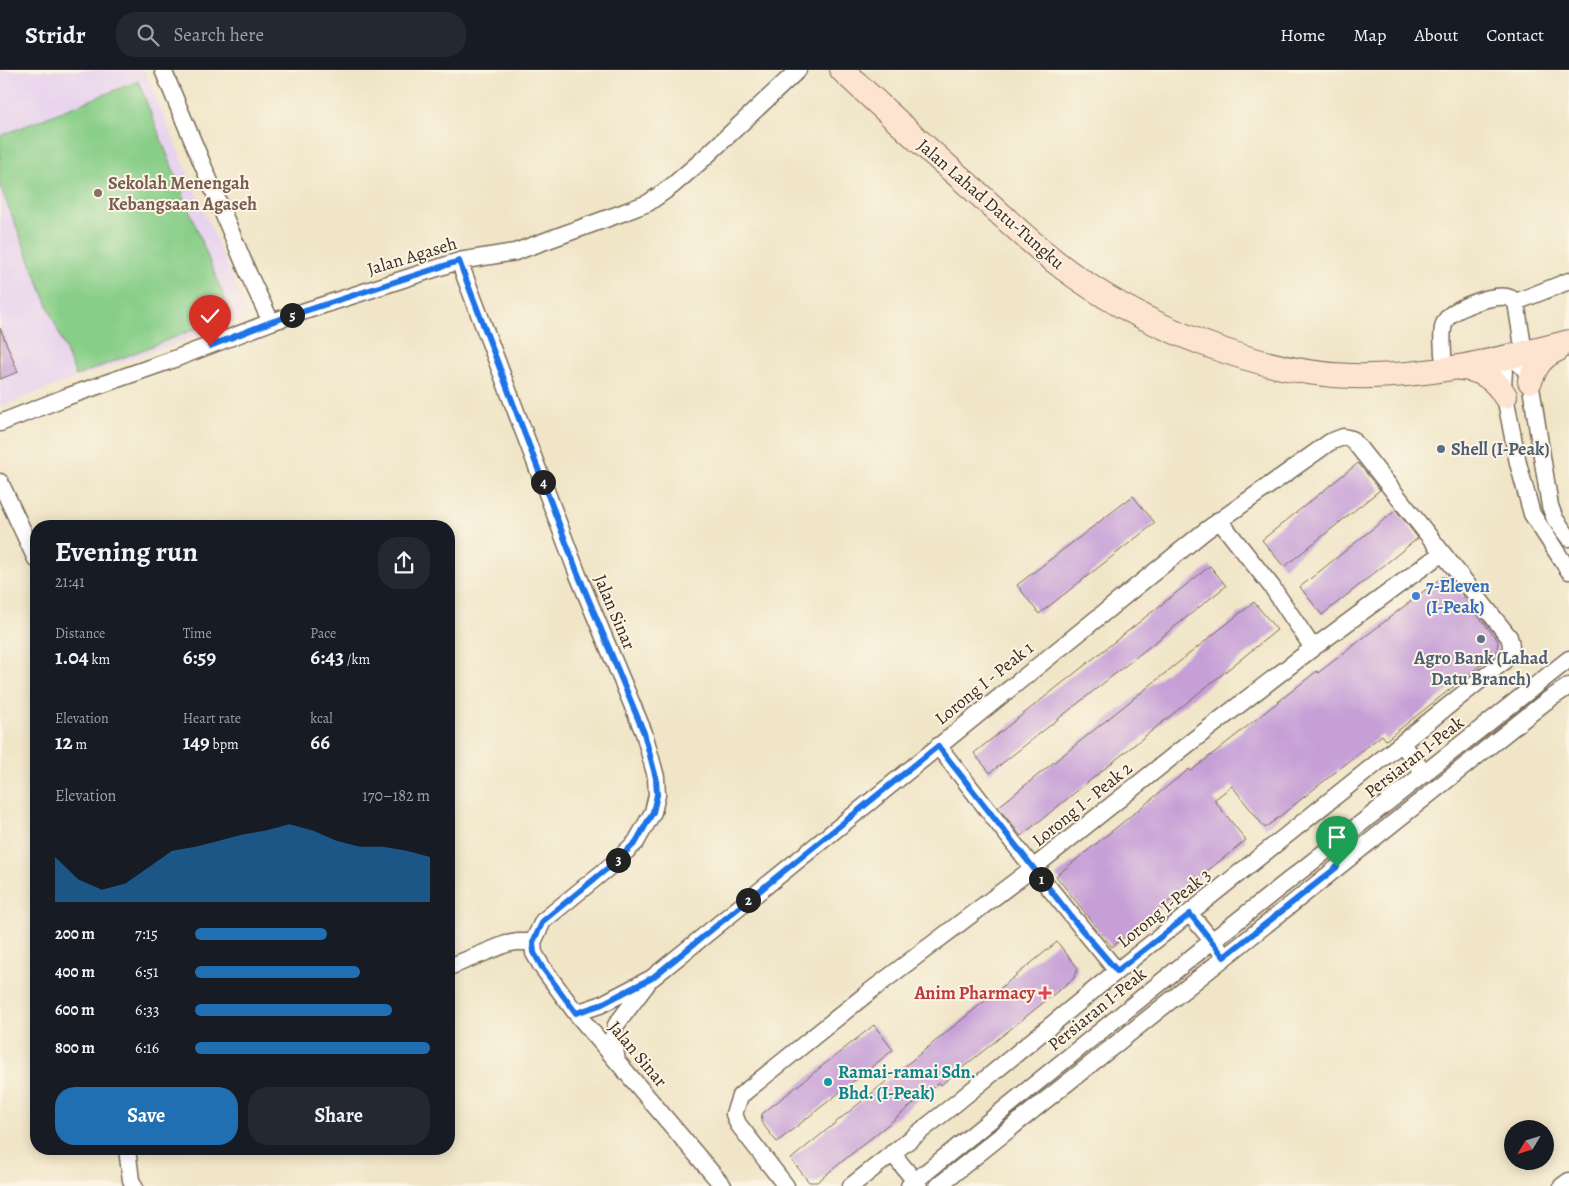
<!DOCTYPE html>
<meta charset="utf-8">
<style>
body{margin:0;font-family:Alegreya,serif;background:#242831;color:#f1f3f6;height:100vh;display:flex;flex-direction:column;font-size:19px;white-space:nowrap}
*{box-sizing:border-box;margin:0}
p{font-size:16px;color:#9ea1a6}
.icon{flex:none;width:28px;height:28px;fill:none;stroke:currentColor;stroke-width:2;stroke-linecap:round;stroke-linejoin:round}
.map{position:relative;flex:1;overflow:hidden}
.side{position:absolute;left:30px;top:450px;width:425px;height:635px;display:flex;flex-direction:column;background:#171b24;border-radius:20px;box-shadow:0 2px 12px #0003}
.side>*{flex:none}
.needle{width:32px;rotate:232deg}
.buttons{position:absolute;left:1504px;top:1050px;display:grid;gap:10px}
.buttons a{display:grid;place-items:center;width:50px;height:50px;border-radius:50%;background:#171b24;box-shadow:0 2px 12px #0003;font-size:25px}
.pin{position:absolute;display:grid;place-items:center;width:42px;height:42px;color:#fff;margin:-51px -21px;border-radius:50% 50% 50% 0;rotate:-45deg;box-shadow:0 0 5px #0007}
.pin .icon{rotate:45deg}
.km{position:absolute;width:25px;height:25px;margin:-12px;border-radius:50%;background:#222;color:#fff;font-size:14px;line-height:25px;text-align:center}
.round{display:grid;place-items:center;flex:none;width:52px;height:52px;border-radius:20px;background:#242831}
.overview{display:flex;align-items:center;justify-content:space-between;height:85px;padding:0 25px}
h1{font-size:28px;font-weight:700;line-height:38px}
.metrics{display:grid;grid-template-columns:repeat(3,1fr);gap:8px;height:85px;padding:5px 25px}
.metrics div{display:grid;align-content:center}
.metrics b{font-size:21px;font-weight:700}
.metrics small{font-size:14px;font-weight:400}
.metrics p{font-size:14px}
.chart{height:140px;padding:10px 25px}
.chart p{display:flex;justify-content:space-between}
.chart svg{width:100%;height:90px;margin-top:5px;fill:#1f6fb2;opacity:.7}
.cta{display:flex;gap:10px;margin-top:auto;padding:10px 25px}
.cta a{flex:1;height:58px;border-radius:20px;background:#1f6fb2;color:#fff;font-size:20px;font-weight:700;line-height:58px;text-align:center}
.cta a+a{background:#242831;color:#f1f3f6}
ul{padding:0 25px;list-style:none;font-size:16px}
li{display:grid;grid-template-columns:80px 60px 1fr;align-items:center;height:38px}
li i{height:12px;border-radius:6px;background:#1f6fb2}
header{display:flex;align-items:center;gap:30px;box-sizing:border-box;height:70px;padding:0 25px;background:#171b24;border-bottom:1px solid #363941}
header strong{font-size:24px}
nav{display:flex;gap:28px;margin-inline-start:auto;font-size:18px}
.search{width:350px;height:45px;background:#242831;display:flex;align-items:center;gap:12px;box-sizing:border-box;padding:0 18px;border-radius:20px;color:#9ea1a6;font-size:19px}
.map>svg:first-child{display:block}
.built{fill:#e7d2ef}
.green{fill:#88ce88;stroke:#627c53}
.building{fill:#c69fd7}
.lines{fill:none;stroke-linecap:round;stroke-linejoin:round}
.minor-casing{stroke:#7a6b59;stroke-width:19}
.secondary-casing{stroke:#7a6b59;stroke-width:26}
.minor{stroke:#fff;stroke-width:16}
.secondary{stroke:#fde4d1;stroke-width:24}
.route-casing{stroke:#fff;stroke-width:10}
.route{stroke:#1a73e8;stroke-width:6}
.education-dot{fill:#8d6e63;stroke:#fcf5e5;stroke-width:2}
.service-dot{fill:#5c6f8a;stroke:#fcf5e5;stroke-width:2}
.shop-dot{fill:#3f7fe0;stroke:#fcf5e5;stroke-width:2}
.health-dot{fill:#e0444e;stroke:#fcf5e5;stroke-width:2}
.culture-dot{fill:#0f9aa8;stroke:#fcf5e5;stroke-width:2}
.labels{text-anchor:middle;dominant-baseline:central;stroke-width:4;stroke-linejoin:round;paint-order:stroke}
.education-label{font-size:18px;font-weight:bold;fill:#785e54;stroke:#fcf5e5;text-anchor:start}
.street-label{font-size:18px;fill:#3b2a1e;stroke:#fcf5e5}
.service-label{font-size:18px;font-weight:bold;fill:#4e5e75;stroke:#fcf5e5;text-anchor:start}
.shop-label{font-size:18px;font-weight:bold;fill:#366cbe;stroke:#fcf5e5;text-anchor:start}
.health-label{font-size:18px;font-weight:bold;fill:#be3a42;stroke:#fcf5e5;text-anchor:end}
.culture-label{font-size:18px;font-weight:bold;fill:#0d838f;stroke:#fcf5e5;text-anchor:start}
</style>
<header>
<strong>Stridr</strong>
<div class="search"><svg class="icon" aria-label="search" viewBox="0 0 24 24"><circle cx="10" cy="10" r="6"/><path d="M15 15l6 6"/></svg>Search here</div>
<nav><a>Home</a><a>Map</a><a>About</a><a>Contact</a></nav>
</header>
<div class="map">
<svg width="1569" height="1116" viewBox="0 0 1569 1116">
<rect width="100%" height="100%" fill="#fcf5e5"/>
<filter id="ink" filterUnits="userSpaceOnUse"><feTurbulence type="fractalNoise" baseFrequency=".02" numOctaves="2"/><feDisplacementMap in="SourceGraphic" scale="10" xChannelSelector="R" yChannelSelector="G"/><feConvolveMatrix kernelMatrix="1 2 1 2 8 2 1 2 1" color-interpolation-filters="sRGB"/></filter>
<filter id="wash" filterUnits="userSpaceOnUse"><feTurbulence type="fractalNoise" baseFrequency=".0096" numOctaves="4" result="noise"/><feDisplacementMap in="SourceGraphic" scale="20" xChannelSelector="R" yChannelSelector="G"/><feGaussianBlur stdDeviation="1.12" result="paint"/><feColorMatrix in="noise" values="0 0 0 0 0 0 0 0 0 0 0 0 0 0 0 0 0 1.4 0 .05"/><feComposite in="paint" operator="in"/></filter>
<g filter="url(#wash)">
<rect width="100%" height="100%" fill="#f0e5c7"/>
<path class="built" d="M0,0H144L249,247L54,316L0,337Z"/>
<path class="green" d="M138,11L231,245L76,306L0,116V66Z"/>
<g id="blocks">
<path class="building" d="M0,258L18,302L0,309Z
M1358,393L1380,420L1284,497L1262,470Z
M1133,426L1155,453L1039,544L1017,515Z
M1396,440L1418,468L1322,545L1300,517Z
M1210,496L1226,516L990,703L974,683Z
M1442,507L1449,508L1498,571L1497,582L1386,670L1382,665L1265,758L1232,716L1214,730L1246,770L1112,877L1056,806L1189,699L1191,701L1317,601L1318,603Z
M1254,532L1277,560L1021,766L998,737Z
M1057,872L1078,898L1074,908L941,1015L939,1013L817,1112H809L791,1089Z
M874,955L893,980L777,1072L761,1052L762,1044Z"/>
</g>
</g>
<g filter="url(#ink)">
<use href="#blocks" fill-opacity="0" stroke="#7a6b59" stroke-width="1"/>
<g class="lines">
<g class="minor-casing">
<path id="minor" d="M163,0L249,205L271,252
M459,191L578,505L644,663L656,707L657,725L653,742L636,772L614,793L543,851L533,872L534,883L542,897L576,943L723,1116
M1516,232L1569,211
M1443,285C1443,275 1440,259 1446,250C1453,238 1496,222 1510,228C1512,229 1514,231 1516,232L1522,270
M0,353L66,327L169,291L271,252L459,191L515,182L622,143L648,133L672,116L701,91L798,0
M0,412L36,489
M1219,450L1272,517L1313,578
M1569,468L1555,449L1550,436L1530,311L1524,298L1512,287L1506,293L1504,300L1503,316L1518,393L1532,444L1569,501
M1402,674L1425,704
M938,676L1033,798L1117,901
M1190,844L1219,879
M449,897L506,874L517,872H533
M576,943L600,935L652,908L1205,461L1330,372L1343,367L1352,369L1509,567C1513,578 1511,583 1503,592L1117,901L955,1034L851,1116
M617,991L613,967L616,955L647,914
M127,1079L131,1110L134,1116
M892,1083L919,1116
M786,1116L738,1054L734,1044L740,1026L869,922L1033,798L1187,675L1313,578L1442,483
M909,1116L1212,871L1569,589
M938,1116L1545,632L1569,616
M1562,1116L1569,1111"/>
</g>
<g class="secondary-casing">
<path id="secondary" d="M842,0C888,43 934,85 981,126C1010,153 1044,185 1076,207C1148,258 1263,304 1352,306C1425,308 1499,290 1569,272
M1460,298C1480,299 1495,308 1505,326
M1530,311C1536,295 1542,286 1558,279"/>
</g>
<use href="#minor" class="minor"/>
<use href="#secondary" class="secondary"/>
</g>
</g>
<g class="lines" filter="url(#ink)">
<g class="route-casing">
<path id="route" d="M210,276L271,252L459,191L578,504L644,663L656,708L657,725L653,742L636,772L614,793L543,851L533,872L534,883L542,897L576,943L600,935L652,908L938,676L1077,854L1117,901L1190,844L1224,887L1337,797"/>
</g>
<use href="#route" class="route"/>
</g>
<circle class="education-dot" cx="98" cy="123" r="5"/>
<g class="service-dot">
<circle cx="1441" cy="379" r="5"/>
<circle cx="1481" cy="569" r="5"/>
</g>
<circle class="shop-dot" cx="1416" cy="526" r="5"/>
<path class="health-dot" d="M1042.5 915.5h5v5h5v5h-5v5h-5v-5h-5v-5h5z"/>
<circle class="culture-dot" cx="828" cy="1012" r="5"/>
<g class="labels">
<g class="education-label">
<text x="108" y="113">Sekolah Menengah<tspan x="108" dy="21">Kebangsaan Agaseh</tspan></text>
</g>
<g class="street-label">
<text transform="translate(991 134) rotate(41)">Jalan Lahad Datu-Tungku</text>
<text transform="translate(412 186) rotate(-17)">Jalan Agaseh</text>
<text transform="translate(615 542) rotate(67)">Jalan Sinar</text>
<text transform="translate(984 613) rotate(-39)">Lorong I - Peak 1</text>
<text transform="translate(1414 687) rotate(-38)">Persiaran I-Peak</text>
<text transform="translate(1082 734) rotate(-39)">Lorong I - Peak 2</text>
<text transform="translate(1164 838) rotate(-39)">Lorong I-Peak 3</text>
<text transform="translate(1097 939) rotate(-39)">Persiaran I-Peak</text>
<text transform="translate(638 984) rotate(50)">Jalan Sinar</text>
</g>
<g class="service-label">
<text x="1451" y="379">Shell (I-Peak)</text>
<text x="1481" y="588" text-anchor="middle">Agro Bank (Lahad<tspan x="1481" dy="21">Datu Branch)</tspan></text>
</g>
<g class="shop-label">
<text x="1426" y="516">7-Eleven<tspan x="1426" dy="21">(I-Peak)</tspan></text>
</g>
<g class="health-label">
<text x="1035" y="923">Anim Pharmacy</text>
</g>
<g class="culture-label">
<text x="838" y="1002">Ramai-ramai Sdn.<tspan x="838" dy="21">Bhd. (I-Peak)</tspan></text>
</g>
</g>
</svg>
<div class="buttons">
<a><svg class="needle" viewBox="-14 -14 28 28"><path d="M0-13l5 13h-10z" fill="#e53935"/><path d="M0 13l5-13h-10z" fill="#9ea1a6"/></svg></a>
</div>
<div class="pin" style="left:1337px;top:797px;background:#1e9e55"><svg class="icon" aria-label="arrive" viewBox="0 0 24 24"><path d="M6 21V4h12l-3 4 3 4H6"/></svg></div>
<div class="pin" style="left:210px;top:276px;background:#d93025"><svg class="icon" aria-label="check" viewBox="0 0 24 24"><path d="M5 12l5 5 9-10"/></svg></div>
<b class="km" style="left:1041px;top:809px">1</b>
<b class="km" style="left:748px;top:830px">2</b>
<b class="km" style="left:618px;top:790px">3</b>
<b class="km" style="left:543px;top:412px">4</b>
<b class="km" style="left:292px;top:245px">5</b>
<section class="side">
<div class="overview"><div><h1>Evening run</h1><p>21:41</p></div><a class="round"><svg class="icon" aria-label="share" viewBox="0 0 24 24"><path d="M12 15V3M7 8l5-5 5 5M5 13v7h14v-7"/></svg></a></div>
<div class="metrics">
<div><p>Distance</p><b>1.04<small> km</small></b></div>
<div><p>Time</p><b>6:59</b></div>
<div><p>Pace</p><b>6:43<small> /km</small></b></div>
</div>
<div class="metrics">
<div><p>Elevation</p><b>12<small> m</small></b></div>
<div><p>Heart rate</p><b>149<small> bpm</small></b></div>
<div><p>kcal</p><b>66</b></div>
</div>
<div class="chart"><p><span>Elevation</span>170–182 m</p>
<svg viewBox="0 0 160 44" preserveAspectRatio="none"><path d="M0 44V22L10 33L20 38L30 35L40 27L50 19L60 17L70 14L80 11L90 9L100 6L110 9L120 14L130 17L140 17L150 19L160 22V44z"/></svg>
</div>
<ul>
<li><b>200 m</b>7:15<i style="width:56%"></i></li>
<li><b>400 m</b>6:51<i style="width:70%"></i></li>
<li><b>600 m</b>6:33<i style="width:84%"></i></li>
<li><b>800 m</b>6:16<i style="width:100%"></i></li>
</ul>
<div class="cta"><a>Save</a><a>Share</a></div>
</section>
</div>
